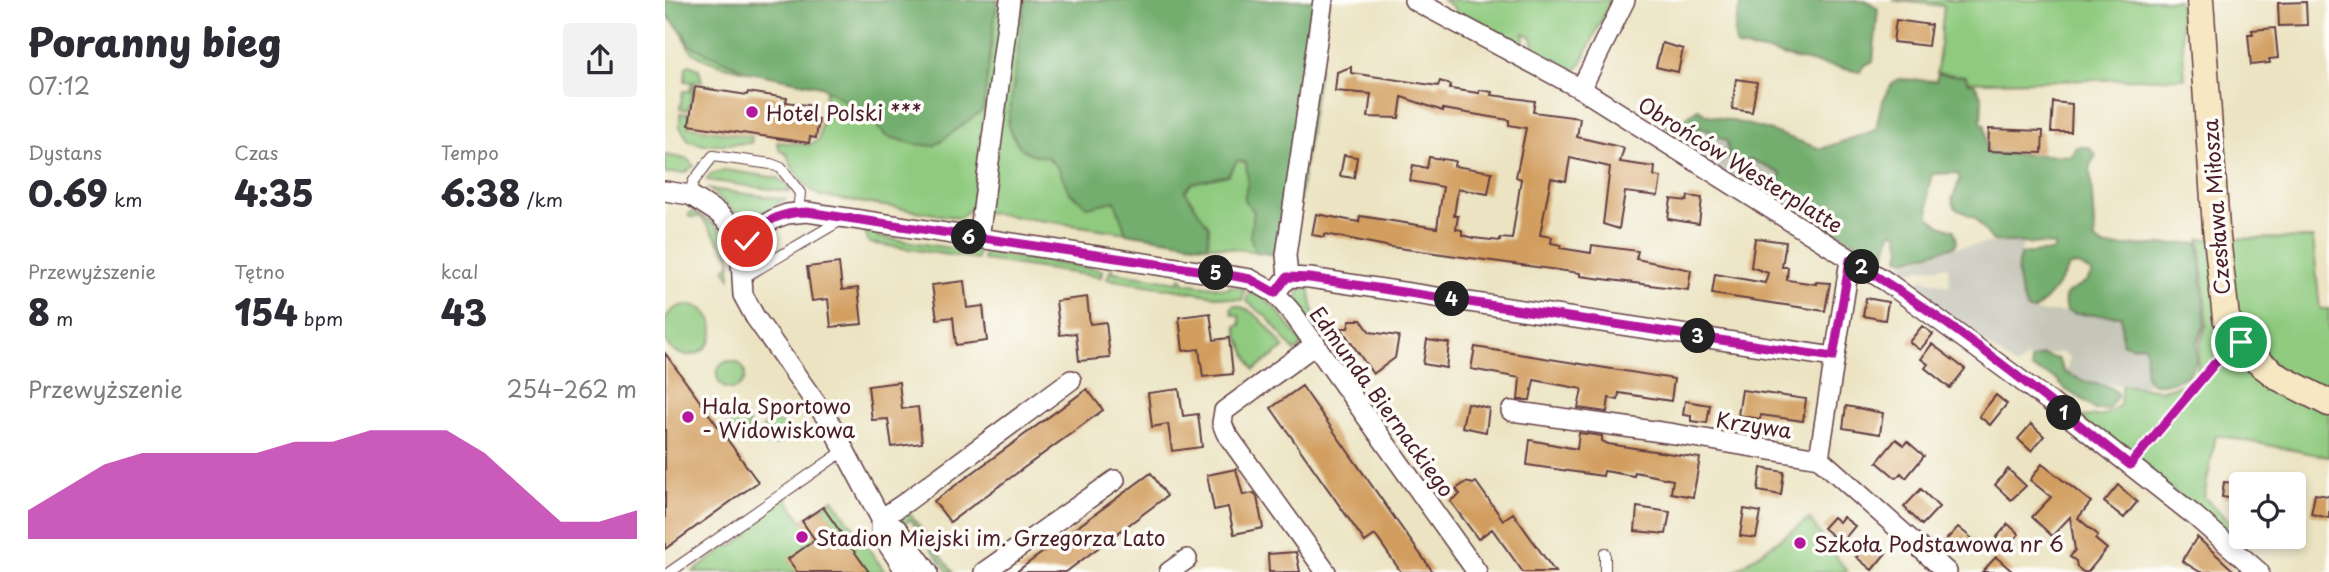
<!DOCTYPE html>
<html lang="pl">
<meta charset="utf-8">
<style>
body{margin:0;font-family:"Playpen Sans",sans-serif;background:#f2f2f3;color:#2b2b33;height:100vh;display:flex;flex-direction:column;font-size:26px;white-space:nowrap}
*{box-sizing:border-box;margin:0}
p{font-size:23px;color:#7c7c81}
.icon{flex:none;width:38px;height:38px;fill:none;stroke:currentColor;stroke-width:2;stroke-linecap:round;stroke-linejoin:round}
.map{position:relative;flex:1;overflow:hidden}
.sheet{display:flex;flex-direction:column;background:#fff;width:665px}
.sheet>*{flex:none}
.tools{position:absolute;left:1564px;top:472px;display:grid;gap:14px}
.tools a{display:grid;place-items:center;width:77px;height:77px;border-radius:7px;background:#fff;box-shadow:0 4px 10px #0003;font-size:35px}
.pin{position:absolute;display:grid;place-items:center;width:60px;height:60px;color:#fff;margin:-30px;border:4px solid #fff;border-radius:50%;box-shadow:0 2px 7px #0007}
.km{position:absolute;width:35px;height:35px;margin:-18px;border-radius:50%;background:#222;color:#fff;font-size:19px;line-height:35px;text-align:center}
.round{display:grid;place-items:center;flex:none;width:74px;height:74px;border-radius:7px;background:#f2f2f3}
.summary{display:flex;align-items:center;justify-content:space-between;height:119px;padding:0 28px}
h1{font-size:38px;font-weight:800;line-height:52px}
.metrics{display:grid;grid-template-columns:repeat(3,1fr);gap:10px;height:119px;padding:7px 28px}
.metrics div{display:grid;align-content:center}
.metrics b{font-size:35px;font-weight:800}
.metrics small{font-size:19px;font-weight:400}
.metrics p{font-size:19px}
.chart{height:196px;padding:14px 28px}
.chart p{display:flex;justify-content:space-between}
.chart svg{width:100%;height:126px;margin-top:7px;fill:#b5179e;opacity:.7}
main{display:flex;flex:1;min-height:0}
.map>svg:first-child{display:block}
.built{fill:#dcd4b4}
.industrial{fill:#c5c5b8}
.green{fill:#8fca7f;stroke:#6c7455;stroke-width:2}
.forest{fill:#73ae6e;stroke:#5e664c;stroke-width:2}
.building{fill:#d29e5f}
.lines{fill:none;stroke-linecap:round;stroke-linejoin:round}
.lane-casing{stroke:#623c42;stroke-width:12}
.street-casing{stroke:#623c42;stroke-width:22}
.secondary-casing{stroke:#623c42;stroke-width:29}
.lane{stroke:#fff;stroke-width:10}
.street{stroke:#fff;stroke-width:19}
.secondary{stroke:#f7e8c3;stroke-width:26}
.route-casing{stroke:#fff;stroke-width:14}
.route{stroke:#b5179e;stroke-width:9}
.poi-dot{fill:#b5179e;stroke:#fdfcf7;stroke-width:2.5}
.labels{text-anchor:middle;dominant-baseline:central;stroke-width:7;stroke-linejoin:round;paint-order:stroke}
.poi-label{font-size:21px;fill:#4a1f2b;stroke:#fdfcf7;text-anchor:start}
.street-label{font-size:21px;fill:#4a1f2b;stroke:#fdfcf7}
</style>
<main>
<section class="sheet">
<div class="summary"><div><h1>Poranny bieg</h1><p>07:12</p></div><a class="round"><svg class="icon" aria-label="share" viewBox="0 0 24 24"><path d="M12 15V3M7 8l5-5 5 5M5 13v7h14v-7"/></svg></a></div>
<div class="metrics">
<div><p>Dystans</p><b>0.69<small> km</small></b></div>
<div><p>Czas</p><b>4:35</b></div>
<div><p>Tempo</p><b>6:38<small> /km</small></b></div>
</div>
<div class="metrics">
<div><p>Przewyższenie</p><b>8<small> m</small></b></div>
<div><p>Tętno</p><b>154<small> bpm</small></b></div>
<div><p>kcal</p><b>43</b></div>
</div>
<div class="chart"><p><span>Przewyższenie</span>254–262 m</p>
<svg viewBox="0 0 160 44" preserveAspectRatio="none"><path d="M0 44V34L10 26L20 18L30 14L40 14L50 14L60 14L70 10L80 10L90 6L100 6L110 6L120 14L130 26L140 38L150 38L160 34V44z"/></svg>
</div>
</section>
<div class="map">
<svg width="1664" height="572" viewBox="0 0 1664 572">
<rect width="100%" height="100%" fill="#fdfcf7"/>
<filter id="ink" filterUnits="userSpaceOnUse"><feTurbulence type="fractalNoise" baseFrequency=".0143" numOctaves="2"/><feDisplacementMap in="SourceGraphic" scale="14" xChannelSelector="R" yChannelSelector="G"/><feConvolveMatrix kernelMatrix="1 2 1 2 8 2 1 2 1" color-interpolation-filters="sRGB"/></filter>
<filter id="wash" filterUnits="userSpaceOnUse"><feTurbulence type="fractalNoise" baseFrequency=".00686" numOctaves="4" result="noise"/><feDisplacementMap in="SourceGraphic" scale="28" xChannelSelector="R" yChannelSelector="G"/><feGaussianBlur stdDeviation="1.57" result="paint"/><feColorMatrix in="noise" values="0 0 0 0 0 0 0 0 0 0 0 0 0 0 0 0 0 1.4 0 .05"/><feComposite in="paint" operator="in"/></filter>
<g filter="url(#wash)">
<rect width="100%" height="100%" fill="#ebe3c1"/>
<path class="built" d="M1145,514L1186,572H1064Z"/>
<path class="industrial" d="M1016,128H1036L1064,138L1122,175L1106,203L1011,143Z
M1325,243H1360L1354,253L1361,312L1456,313L1455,343L1467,348L1478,347L1483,357L1481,387L1425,383L1401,372L1405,358L1396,352L1360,359L1352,367L1248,290L1257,279L1285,286L1283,266L1242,271L1227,277L1218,270L1286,248Z"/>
<path class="green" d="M16,0H664L626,257L332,214L304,210L295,218L156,196C141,189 126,170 122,154L115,151L112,142L143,145L154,140L161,88C133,76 41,72 24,48C21,44 20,38 18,33L26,6Z
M778,0H946L915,66L910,71L902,72L892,66L894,61L889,58L883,61L871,53L867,38L859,33L858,47L790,13L789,8Z
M1227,0H1514L1520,78L1319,82L1303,81L1301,76L1272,73L1279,6Z
M24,65L34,69L37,82L30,81L23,110L15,109L18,91H25L27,82L20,81L21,67Z
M15,113L24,114L23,127L87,137L86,143L39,145L24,141L15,127Z
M0,155L22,159L29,166L20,173H0Z
M59,170L113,178L126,188L125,192L41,180L45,174Z
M44,189L120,199L84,220H79Z
M27,211C62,228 68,241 65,278L60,269L65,263V257L36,217H24V213Z
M199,229L211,231L213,237L305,251L309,246L313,252L312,259L204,243Z
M1648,238L1655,309H1664V457L1551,435L1539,497L1575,532L1573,542L1414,417L1438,416L1455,405L1457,385L1497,390L1531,381L1535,344L1542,325L1535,239Z
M319,253L376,261L379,257L381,262L437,270L436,277L318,260Z
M447,267L449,272L513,282L516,277L519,283L563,289L565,286L580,289L577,300L442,279Z
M644,286L652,335L632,304L634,292Z
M585,291C609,301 623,324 638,344L630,352L602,317L581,301Z
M-2 330a25 25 0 1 1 50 0a25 25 0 1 1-50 0Z
M569,305C592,309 606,331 619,348L589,370L573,336L571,326L576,325L574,315H568L566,309Z
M52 375a14 14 0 1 1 28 0a14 14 0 1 1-28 0Z
M64 425a10 10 0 1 1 20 0a10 10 0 1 1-20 0Z
M97 433a12 12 0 1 1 24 0a12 12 0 1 1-24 0Z
M120,496L137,521L168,499L220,572H28L54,553L58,545L67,546L83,535L86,521Z
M241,508L288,572H283L245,519L238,525L235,520Z
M1144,519L1182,572H1069Z"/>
<path class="forest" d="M0,0H332L318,110L269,146L249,144L221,136L202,115L156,86L84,72L24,45L19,34L0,13Z
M360,0H651L614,255L591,252L585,237L589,212L579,200L583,181L581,163L573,160L563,175L527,183L520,191L544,227L543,246L461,233L450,201L423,207L404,192L394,169L382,157C357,155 353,148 343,125Z
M1077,0L1203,1L1213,9L1208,61L1198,66L1195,72L1117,56L1106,52L1072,47C1066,32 1073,15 1077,0Z
M1273,74L1301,76L1302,82L1310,84L1317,98L1316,122L1320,125L1322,153L1406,156L1411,147H1424L1431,155L1425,165L1430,240L1440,247L1534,243L1540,324L1532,343L1531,362L1523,376C1513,380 1483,393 1481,375C1479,364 1483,356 1479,345L1468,347L1457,343L1456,316L1411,314L1401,311C1395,290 1408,292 1419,283C1423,281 1425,277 1427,273L1414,265L1404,266C1395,283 1384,298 1369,311L1362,310C1356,294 1348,271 1356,254L1388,251L1390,245L1328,241L1309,217L1291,209L1287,200L1295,179L1292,173L1267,174L1263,190L1264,217L1275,225L1289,230L1292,241L1290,246L1241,260L1234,258L1236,247L1233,234L1227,231L1219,258L1172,232L1149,214L1104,192V188L1112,187L1116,174L1086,159L1071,165L1063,157L1062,141L1036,127L1029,136L1022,127H1016L1011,130L999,126L1000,122H1014L1033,109L1043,115L1100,129L1156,149L1211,130C1214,112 1218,90 1233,79L1271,81Z
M1378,355L1393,359L1399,372C1406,375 1414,379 1421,382C1434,386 1445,383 1453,395L1442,410H1429C1420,396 1400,395 1392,379L1367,369L1365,360Z"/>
<g id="blocks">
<path class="building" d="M1641,2L1642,25L1614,26L1613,3Z
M1231,20L1266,25L1263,46L1228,42Z
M1610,28L1613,58L1604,59L1605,63L1586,65L1583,34H1588L1587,30Z
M997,43L1018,49L1013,72L991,67Z
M686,67V73L773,86L775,81L786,85L785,89L814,93V90L827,92L826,95L870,101L868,112L915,118L912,137L959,148L955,162L990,167L989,176L996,177L993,196L960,192L954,229L938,224L945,167L905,158L901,181L886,178L875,235L887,237L886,243L896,245L895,248L926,253L927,245L973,251L971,259L1026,270L1023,290L915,276V273L726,247L660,234L659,237L647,235L651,214L694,222L695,216L772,228L778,187L745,181L748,165L762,168L764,157L790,161L789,166L827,172L823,194L793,189L789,216H793L791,229L797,230V235L808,238L835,241V238L847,239L856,179L851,177L861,128L844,125V120L778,109V111L737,97L734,118L703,117L706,94L670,91L672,72Z
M1071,79L1092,82L1087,112L1067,109Z
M30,87L82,95L83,92L122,98L121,102L149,106L148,118L154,119L151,138L145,137L144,143L24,125Z
M1388,102L1407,104L1406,132H1386Z
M1324,129L1378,131L1377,153L1323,151Z
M679,155L692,157L689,178L675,176Z
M1023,196L1037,198L1034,224L1003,219L1006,199L1022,201Z
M1090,238L1121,242L1117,267H1123L1122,280L1151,284V282L1165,283L1160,311L1047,294L1050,274L1100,283L1103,273L1086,267Z
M174,263L177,290L193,288L197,324L166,327L163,299L147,301L142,267Z
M299,281L302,308L318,306L322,341L291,345L288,317L272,319L267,285Z
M422,297L425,324L441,322L445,358L414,361L411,333L395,335L391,301Z
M1201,298L1223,302L1220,320L1198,316Z
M545,313L549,340L564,338L568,374L538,377L534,349L518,351L514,317Z
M685,320H696L705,332L734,336L730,358L708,374L676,328H683Z
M1257,326L1268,334L1255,350L1244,342Z
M762,340L784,343L781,368L758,364Z
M1267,344L1300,369L1285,388L1260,368L1263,364L1256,359Z
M810,347L1009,379L1006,401L954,393L953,400L944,398L942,412L913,408L917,389L869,380L865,400H853L855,378L806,369Z
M0,353L93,482L0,549Z
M234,382L237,409L253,407L257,443L227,447L223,419L207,420L203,386Z
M637,386L731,520L768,572H736L710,535L700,542L606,408Z
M422,389L438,410L285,522L269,501Z
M514,389L518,416L533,414L537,447L507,451L503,424L487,427L483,393Z
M1077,390L1141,399L1138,421L1096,415L1095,419L1073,415Z
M1331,395L1342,404L1325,425L1314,416Z
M1020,401L1045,405L1042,423L1026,421V416L1018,415Z
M802,403L824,408L821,432L797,427Z
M1181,406L1218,413L1215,434L1178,428Z
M1366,424L1379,436L1366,451L1353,439Z
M914,433L937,436V441L943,444L1035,458L1028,497L1006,493L1008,480L970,472L969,476L939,471L938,476L862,465L865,440L912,449Z
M1231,439L1239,445L1242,441L1259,456L1241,478L1236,473L1231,478L1212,462Z
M1377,464L1426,502L1413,518L1433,535L1430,539L1442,549L1423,572H1418L1412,567L1411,561L1405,557L1410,550L1405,517L1387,536L1367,517L1386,497L1365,480Z
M1096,468L1119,472L1116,495L1093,491Z
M571,469L578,495L589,493L592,497L598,528L569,534L563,507L549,510L542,475Z
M1343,469L1361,486L1346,500L1330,485Z
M486,473L502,496L401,572H351Z
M801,482L808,484L811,482L838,520L848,513L890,572H858L827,529L813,539L785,501L795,494L791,489Z
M1559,482L1577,484V500L1557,497Z
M1453,485L1472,502L1459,518L1439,502Z
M1256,489L1274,507L1257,525L1239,507Z
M1650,494L1664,496V518L1646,514Z
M158,507L181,540L204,572H132L123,559L150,540L137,521Z
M972,507L1005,512L1001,534L970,531Z
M1079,509L1096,512L1091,538L1075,536Z
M1168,517L1174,522L1178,517L1190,526L1176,543L1158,528Z
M1343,524L1354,534L1342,548L1331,538Z
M1293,527L1310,541L1298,555L1281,540Z
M1532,537L1570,572H1535L1517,561Z
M1207,540L1221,553L1207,570L1191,557Z
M631,552L635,572H604L603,554Z
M1331,557L1348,572H1317Z"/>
</g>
</g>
<g filter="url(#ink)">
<use href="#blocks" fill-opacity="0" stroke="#623c42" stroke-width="2"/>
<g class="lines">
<g class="lane-casing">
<path id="lane" d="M25,195L28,182L48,156L106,164L116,168L135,193L133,212
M76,279L178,219
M1465,465L1550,363L1575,343
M940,553V572
M5,572L180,450"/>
</g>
<g class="street-casing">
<path id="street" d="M749,0L916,89L1222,282L1384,401L1530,516L1594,572
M916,89L960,0
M0,191L25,195L53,213L82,241
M314,239L345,0
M623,277L621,255L658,0
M610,293L623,277L645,278L1168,357
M651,344L559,411L557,423L561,433L661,572
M846,411L1010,434L1154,458L1282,572
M1154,458L1185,260
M216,519L241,502L406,380
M216,519V534L241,572
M263,572L232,529L216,519L165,423L90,317L78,295L76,260L82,241L90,230L111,218L122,214L142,212L585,279L610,293L629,315L812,572
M319,572L450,480
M504,572L522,559"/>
</g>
<g class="secondary-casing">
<path id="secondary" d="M1535,0L1551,228L1561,318L1586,356L1613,377L1664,403"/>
</g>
<use href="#lane" class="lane"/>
<use href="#street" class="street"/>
<use href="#secondary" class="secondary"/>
</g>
</g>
<g class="lines" filter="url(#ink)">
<g class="route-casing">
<path id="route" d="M82,241C96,221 118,212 142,212L553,273L585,279L610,293L622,277L645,278L1168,357L1185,260C1284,319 1374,393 1465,465L1550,363L1576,342"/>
</g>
<use href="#route" class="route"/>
</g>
<g class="poi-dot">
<circle cx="87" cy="112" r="7"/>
<circle cx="23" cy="417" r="7"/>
<circle cx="137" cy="537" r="7"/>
<circle cx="1135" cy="543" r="7"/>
</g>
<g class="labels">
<g class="poi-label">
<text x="101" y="112">Hotel Polski ***</text>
<text x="37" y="405">Hala Sportowo<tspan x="37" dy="24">- Widowiskowa</tspan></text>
<text x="151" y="537">Stadion Miejski im. Grzegorza Lato</text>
<text x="1149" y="543">Szkoła Podstawowa nr 6</text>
</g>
<g class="street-label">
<text transform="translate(1076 164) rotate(32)">Obrońców Westerplatte</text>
<text transform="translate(1550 207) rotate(-94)">Czesława Miłosza</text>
<text transform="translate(718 401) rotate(54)">Edmunda Biernackiego</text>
<text transform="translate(1089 424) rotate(9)">Krzywa</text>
</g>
</g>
</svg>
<div class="tools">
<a><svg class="icon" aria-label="locate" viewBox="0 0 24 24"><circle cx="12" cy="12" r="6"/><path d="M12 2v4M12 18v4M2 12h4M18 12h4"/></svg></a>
</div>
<div class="pin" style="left:1576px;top:342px;background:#1e9e55"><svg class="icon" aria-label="arrive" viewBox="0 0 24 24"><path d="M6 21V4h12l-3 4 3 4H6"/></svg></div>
<div class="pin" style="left:82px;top:241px;background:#d93025"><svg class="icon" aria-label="check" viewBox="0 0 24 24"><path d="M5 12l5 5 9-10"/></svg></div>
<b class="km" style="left:1399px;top:413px">1</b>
<b class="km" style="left:1197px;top:267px">2</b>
<b class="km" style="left:1033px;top:336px">3</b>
<b class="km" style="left:787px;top:299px">4</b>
<b class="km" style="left:551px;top:273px">5</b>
<b class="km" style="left:304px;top:237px">6</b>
</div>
</main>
